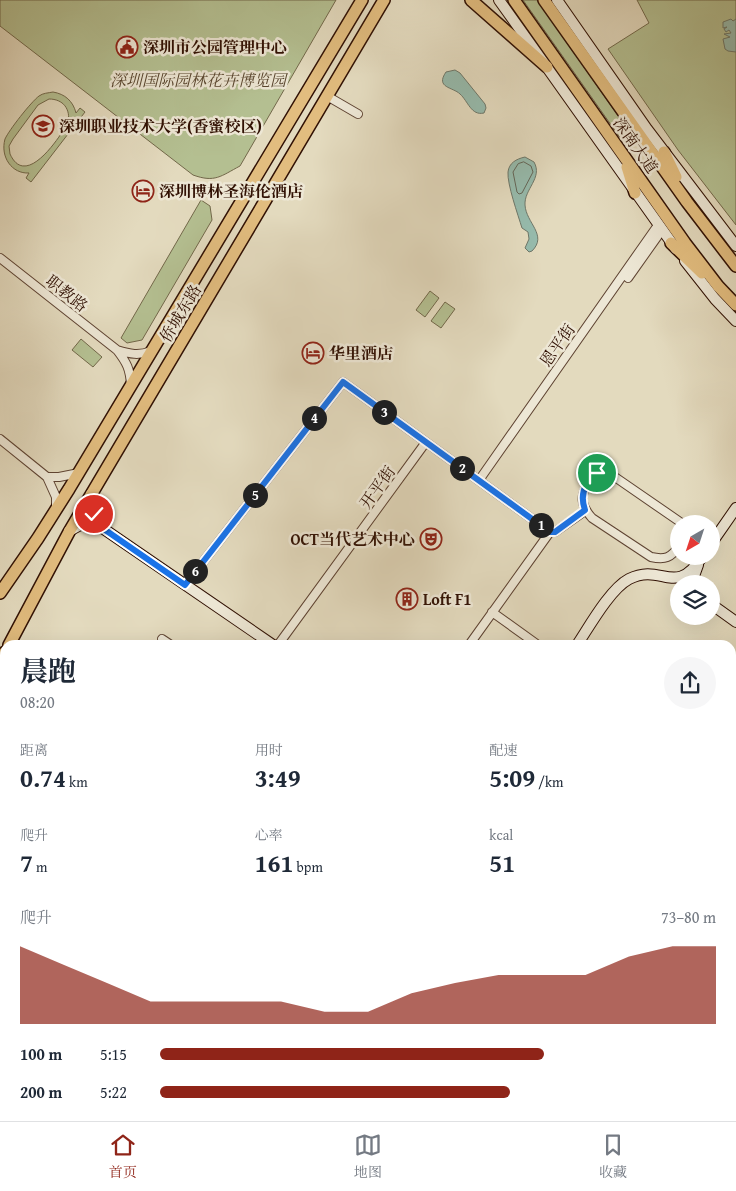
<!DOCTYPE html>
<html lang="zh">
<meta charset="utf-8">
<style>
body{margin:0;font-family:"Gentium Book Plus","Noto Serif SC",serif;background:#f6f6f7;color:#1f2937;height:100vh;display:flex;flex-direction:column;font-size:19px;white-space:nowrap}
*{box-sizing:border-box;margin:0}
p{font-size:16px;color:#747a83}
.icon{flex:none;width:28px;height:28px;fill:none;stroke:currentColor;stroke-width:2;stroke-linecap:round;stroke-linejoin:round}
.map{position:relative;flex:1;overflow:hidden}
.side{position:absolute;left:0px;top:640px;width:736px;height:481px;display:flex;flex-direction:column;background:#fff;border-radius:15px 15px 0 0;box-shadow:0 5px 20px #0002}
.side>*{flex:none}
.needle{width:32px;rotate:219deg}
.tools{position:absolute;left:670px;top:515px;display:grid;gap:10px}
.tools a{display:grid;place-items:center;width:50px;height:50px;border-radius:50%;background:#fff;box-shadow:0 5px 20px #0002;font-size:25px}
.pin{position:absolute;display:grid;place-items:center;width:42px;height:42px;color:#fff;margin:-21px;border:2px solid #fff;border-radius:50%;box-shadow:0 1px 5px #0007}
.km{position:absolute;width:25px;height:25px;margin:-12px;border-radius:50%;background:#222;color:#fff;font-size:14px;line-height:25px;text-align:center}
.round{display:grid;place-items:center;flex:none;width:52px;height:52px;border-radius:26px;background:#f6f6f7}
.overview{display:flex;align-items:center;justify-content:space-between;height:85px;padding:0 20px}
h1{font-size:28px;font-weight:700;line-height:38px}
.metrics{display:grid;grid-template-columns:repeat(3,1fr);gap:8px;height:85px;padding:5px 20px}
.metrics div{display:grid;align-content:center}
.metrics b{font-size:25px;font-weight:700}
.metrics small{font-size:14px;font-weight:400}
.metrics p{font-size:14px}
.chart{height:140px;padding:10px 20px}
.chart p{display:flex;justify-content:space-between}
.chart svg{width:100%;height:90px;margin-top:5px;fill:#8f2418;opacity:.7}
ul{padding:0 20px;list-style:none;font-size:16px}
li{display:grid;grid-template-columns:80px 60px 1fr;align-items:center;height:38px}
li i{height:12px;border-radius:6px;background:#8f2418}
.tab-bar{display:flex;justify-content:space-around;align-items:center;height:70px;border-top:1px solid #e0e1e3;background:#fff;font-size:14px;color:#747a83}
.tab-bar a{display:grid;justify-items:center;gap:2px}
.tab-bar .active{color:#8f2418}
.map>svg:first-child{display:block}
.green{fill:#b4bf91;stroke:#72684a;fill-rule:evenodd}
.water{fill:#96bbad;stroke:#6e7769}
.lines{fill:none;stroke-linecap:round;stroke-linejoin:round}
.shore{stroke:#646658;stroke-width:1}
.street-casing{stroke:#5e4332;stroke-width:10}
.secondary-casing{stroke:#311104;stroke-width:12}
.primary-casing{stroke:#311104;stroke-width:14}
.street{stroke:#ede7d5;stroke-width:8}
.secondary{stroke:#ede7d5;stroke-width:10}
.primary{stroke:#e2bd7f;stroke-width:11}
.route-casing{stroke:#fff;stroke-width:10}
.route{stroke:#1a73e8;stroke-width:6}
.labels{text-anchor:middle;dominant-baseline:central;stroke-width:5;stroke-linejoin:round;paint-order:stroke}
.poi-label{font-size:16px;font-weight:bold;fill:#311104;stroke:#ede7d5;text-anchor:start}
.park-label{font-size:16px;font-style:italic;fill:#58452e;stroke:#ede7d5}
.street-label{font-size:16px;fill:#311104;stroke:#ede7d5}
</style>
<div class="map">
<svg width="736" height="1121" viewBox="0 0 736 1121">
<rect width="100%" height="100%" fill="#e3dabe"/>
<filter id="stains"><feTurbulence type="fractalNoise" baseFrequency=".004" numOctaves="4"/><feColorMatrix values="0 0 0 0 .2 0 0 0 0 .09 0 0 0 0 .02 0 0 0 .5 -.17"/></filter>
<radialGradient id="worn" r=".72"><stop offset=".6" stop-color="#630" stop-opacity="0"/><stop offset="1" stop-color="#630" stop-opacity=".3"/></radialGradient>
<path class="green" d="M0,0H336L240,166C221,176 215,183 193,175L0,26Z
M523,0H537L630,133L621,139Z
M637,0H736V225L678,150L608,49L649,23Z
M53,92C65,94 73,101 76,113L80,108L85,112L31,182L26,178L29,173C12,174 0,157 5,139C9,130 31,102 39,96C43,93 48,93 53,92ZM49,99C63,99 71,109 68,123C59,138 26,189 10,154L9,146L13,139L38,105Z
M201,200L210,206L212,220L142,340L127,343L121,338Z
M430,291L439,298L425,317L416,310Z
M445,302L455,309L441,328L431,321Z
M81,339L102,357L93,367L72,350Z
M731,804L736,805V1121H399L400,1116H731Z
M0,1023L5,1028V1116H54L55,1121H0Z"/>
<path class="water" d="M731,19L733,21L736,19V52L728,51L725,49L723,39L730,37L724,34L731,33L729,30L726,32L724,29L727,27L723,28V22Z
M455,70L460,73L485,104L486,108L484,113C471,116 468,101 460,94C453,87 435,88 446,72Z
M525,157L534,162C543,178 524,189 525,205C526,223 548,235 532,251L529,252L525,248L529,239L528,232L522,228C518,215 507,184 508,172C509,163 516,159 525,157Z"/>
<g class="lines">
<path class="shore" d="M524,162L531,166L533,172L522,193L519,194L517,192L513,172L518,164Z"/>
<g class="street-casing">
<path id="street" d="M327,96L358,114
M0,258L117,350C127,363 130,369 131,385
M628,278L662,230
M117,350C130,354 139,356 151,351
M0,439L47,477L56,497V508
M47,477H59L79,473
M480,481L482,476L658,225
M555,532L585,511
M679,546C671,558 665,560 651,557L592,518C582,507 579,497 588,484C592,477 595,474 604,472L612,475L683,524
M185,585L343,382L550,532L469,645
M492,612L538,645
M162,639L171,645
M278,645L426,442
M0,951L5,946
M0,1010L5,1016"/>
</g>
<g class="secondary-casing">
<path id="secondary" d="M499,0L676,249
M557,0L647,129L736,246
M685,261L715,299L736,321
M91,494L92,507L98,525
M69,531L84,523L98,525L273,645
M711,544L736,508
M694,584V576L698,565
M711,604L736,622
M577,645C589,627 610,589 629,579C663,562 674,599 703,556
M0,689L5,694
M0,792L5,797
M216,1116V1121
M290,1116L291,1121
M382,1116L383,1121"/>
</g>
<g class="primary-casing">
<path id="primary" d="M471,0L547,67
M514,0L685,243L718,286L736,305
M544,0L687,202L736,266
M664,152L676,177
M627,167L635,193
M671,243L702,273
M0,593L38,538L69,489L362,0
M9,645L69,532L384,0
M0,661L5,652
M0,726L5,731
M0,747L5,752
M247,1116V1121
M261,1116L262,1121"/>
</g>
<use href="#street" class="street"/>
<use href="#secondary" class="secondary"/>
<use href="#primary" class="primary"/>
</g>
<g class="lines">
<g class="route-casing">
<path id="route" d="M94,514L98,525L185,585L343,382L550,532H555L585,510C580,496 584,483 597,473"/>
</g>
<use href="#route" class="route"/>
</g>
<defs>
<g id="civic-ring" transform="scale(1.125)"><circle r="9.5" fill="#ede7d5" stroke="#8f2418" stroke-width="1.5"/><path d="M-.6-6.5H3V-4.5H.6V-3L4-1V1h2V6H-6V1h2V-1L-.6-3ZM-1.2 2.5V6h2.4V2.5Z" fill="#8f2418"/></g>
<g id="university-ring" transform="scale(1.125)"><circle r="9.5" fill="#ede7d5" stroke="#8f2418" stroke-width="1.5"/><path d="M0-5L7-2L0 1L-7-2ZM-4 1L0 2.5L4 1V4Q0 6-4 4Z" fill="#8f2418"/></g>
<g id="hotel-ring" transform="scale(1.125)"><circle r="9.5" fill="#ede7d5" stroke="#8f2418" stroke-width="1.5"/><path d="M-6-4.5h1.5V1H6V5H4.5V3h-9V5H-6ZM-4 0a1.8 1.8 0 1 1 3.6 0ZM.5 0V-2.5h3Q6-2.5 6 0Z" fill="#8f2418"/></g>
<g id="theatre-ring" transform="scale(1.125)"><circle r="9.5" fill="#ede7d5" stroke="#8f2418" stroke-width="1.5"/><path d="M-5-5.5Q0-4 5-5.5V0Q5 5 0 6Q-5 5-5 0ZM-3.3-2.5H-1v1.5H-3.3ZM1-2.5H3.3v1.5H1ZM-2.8 1Q0 5.5 2.8 1Z" fill="#8f2418"/></g>
<g id="building-ring" transform="scale(1.125)"><circle r="9.5" fill="#ede7d5" stroke="#8f2418" stroke-width="1.5"/><path d="M-4-6H4V6H1V3H-1V6H-4ZM-2.5-4.3h1.7v1.8h-1.7ZM.8-4.3h1.7v1.8H.8ZM-2.5-1h1.7V.8h-1.7ZM.8-1h1.7V.8H.8Z" fill="#8f2418"/></g>
</defs>
<g fill-rule="evenodd">
<use href="#civic-ring" x="127" y="47"/>
<use href="#university-ring" x="43" y="126"/>
<use href="#hotel-ring" x="143" y="191"/>
<use href="#hotel-ring" x="313" y="353"/>
<use href="#theatre-ring" x="431" y="539"/>
<use href="#building-ring" x="407" y="599"/>
</g>
<g class="labels">
<g class="poi-label">
<text x="143" y="47">深圳市公园管理中心</text>
<text x="59" y="126">深圳职业技术大学(香蜜校区)</text>
<text x="159" y="191">深圳博林圣海伦酒店</text>
<text x="329" y="353">华里酒店</text>
<text x="415" y="539" text-anchor="end">OCT当代艺术中心</text>
<text x="423" y="599">Loft F1</text>
</g>
<g class="park-label">
<text x="198" y="80">深圳国际园林花卉博览园</text>
</g>
<g class="street-label">
<text transform="translate(636 145) rotate(55)">深南大道</text>
<text transform="translate(67 293) rotate(38)">职教路</text>
<text transform="translate(180 313) rotate(-59)">侨城东路</text>
<text transform="translate(557 345) rotate(-55)">恩平街</text>
<text transform="translate(377 487) rotate(-54)">开平街</text>
</g>
</g>
<rect width="100%" height="100%" filter="url(#stains)"/>
<rect width="100%" height="100%" fill="url(#worn)"/>
</svg>
<div class="tools">
<a><svg class="needle" viewBox="-14 -14 28 28"><path d="M0-13l5 13h-10z" fill="#e53935"/><path d="M0 13l5-13h-10z" fill="#747a83"/></svg></a>
<a><svg class="icon" aria-label="layers" viewBox="0 0 24 24"><path d="M12 4l9 5-9 5-9-5zM3 14l9 5 9-5"/></svg></a>
</div>
<div class="pin" style="left:597px;top:473px;background:#1e9e55"><svg class="icon" aria-label="arrive" viewBox="0 0 24 24"><path d="M6 21V4h12l-3 4 3 4H6"/></svg></div>
<div class="pin" style="left:94px;top:514px;background:#d93025"><svg class="icon" aria-label="check" viewBox="0 0 24 24"><path d="M5 12l5 5 9-10"/></svg></div>
<b class="km" style="left:541px;top:525px">1</b>
<b class="km" style="left:462px;top:468px">2</b>
<b class="km" style="left:384px;top:412px">3</b>
<b class="km" style="left:314px;top:418px">4</b>
<b class="km" style="left:255px;top:495px">5</b>
<b class="km" style="left:195px;top:571px">6</b>
<section class="side">
<div class="overview"><div><h1>晨跑</h1><p>08:20</p></div><a class="round"><svg class="icon" aria-label="share" viewBox="0 0 24 24"><path d="M12 15V3M7 8l5-5 5 5M5 13v7h14v-7"/></svg></a></div>
<div class="metrics">
<div><p>距离</p><b>0.74<small> km</small></b></div>
<div><p>用时</p><b>3:49</b></div>
<div><p>配速</p><b>5:09<small> /km</small></b></div>
</div>
<div class="metrics">
<div><p>爬升</p><b>7<small> m</small></b></div>
<div><p>心率</p><b>161<small> bpm</small></b></div>
<div><p>kcal</p><b>51</b></div>
</div>
<div class="chart"><p><span>爬升</span>73–80 m</p>
<svg viewBox="0 0 160 44" preserveAspectRatio="none"><path d="M0 44V6L10 15L20 24L30 33L40 33L50 33L60 33L70 38L80 38L90 29L100 24L110 20L120 20L130 20L140 11L150 6L160 6V44z"/></svg>
</div>
<ul>
<li><b>100 m</b>5:15<i style="width:69%"></i></li>
<li><b>200 m</b>5:22<i style="width:63%"></i></li>
</ul>
</section>
</div>
<nav class="tab-bar">
<a class="active"><svg class="icon" aria-label="home" viewBox="0 0 24 24"><path d="M3 11l9-7 9 7M6 9v11h12V9"/></svg>首页</a>
<a><svg class="icon" aria-label="map" viewBox="0 0 24 24"><path d="M3 6l6-2 6 2 6-2v14l-6 2-6-2-6 2zM9 4v14M15 6v14"/></svg>地图</a>
<a><svg class="icon" aria-label="saved" viewBox="0 0 24 24"><path d="M7 4h10v16l-5-4-5 4z"/></svg>收藏</a>
</nav>
